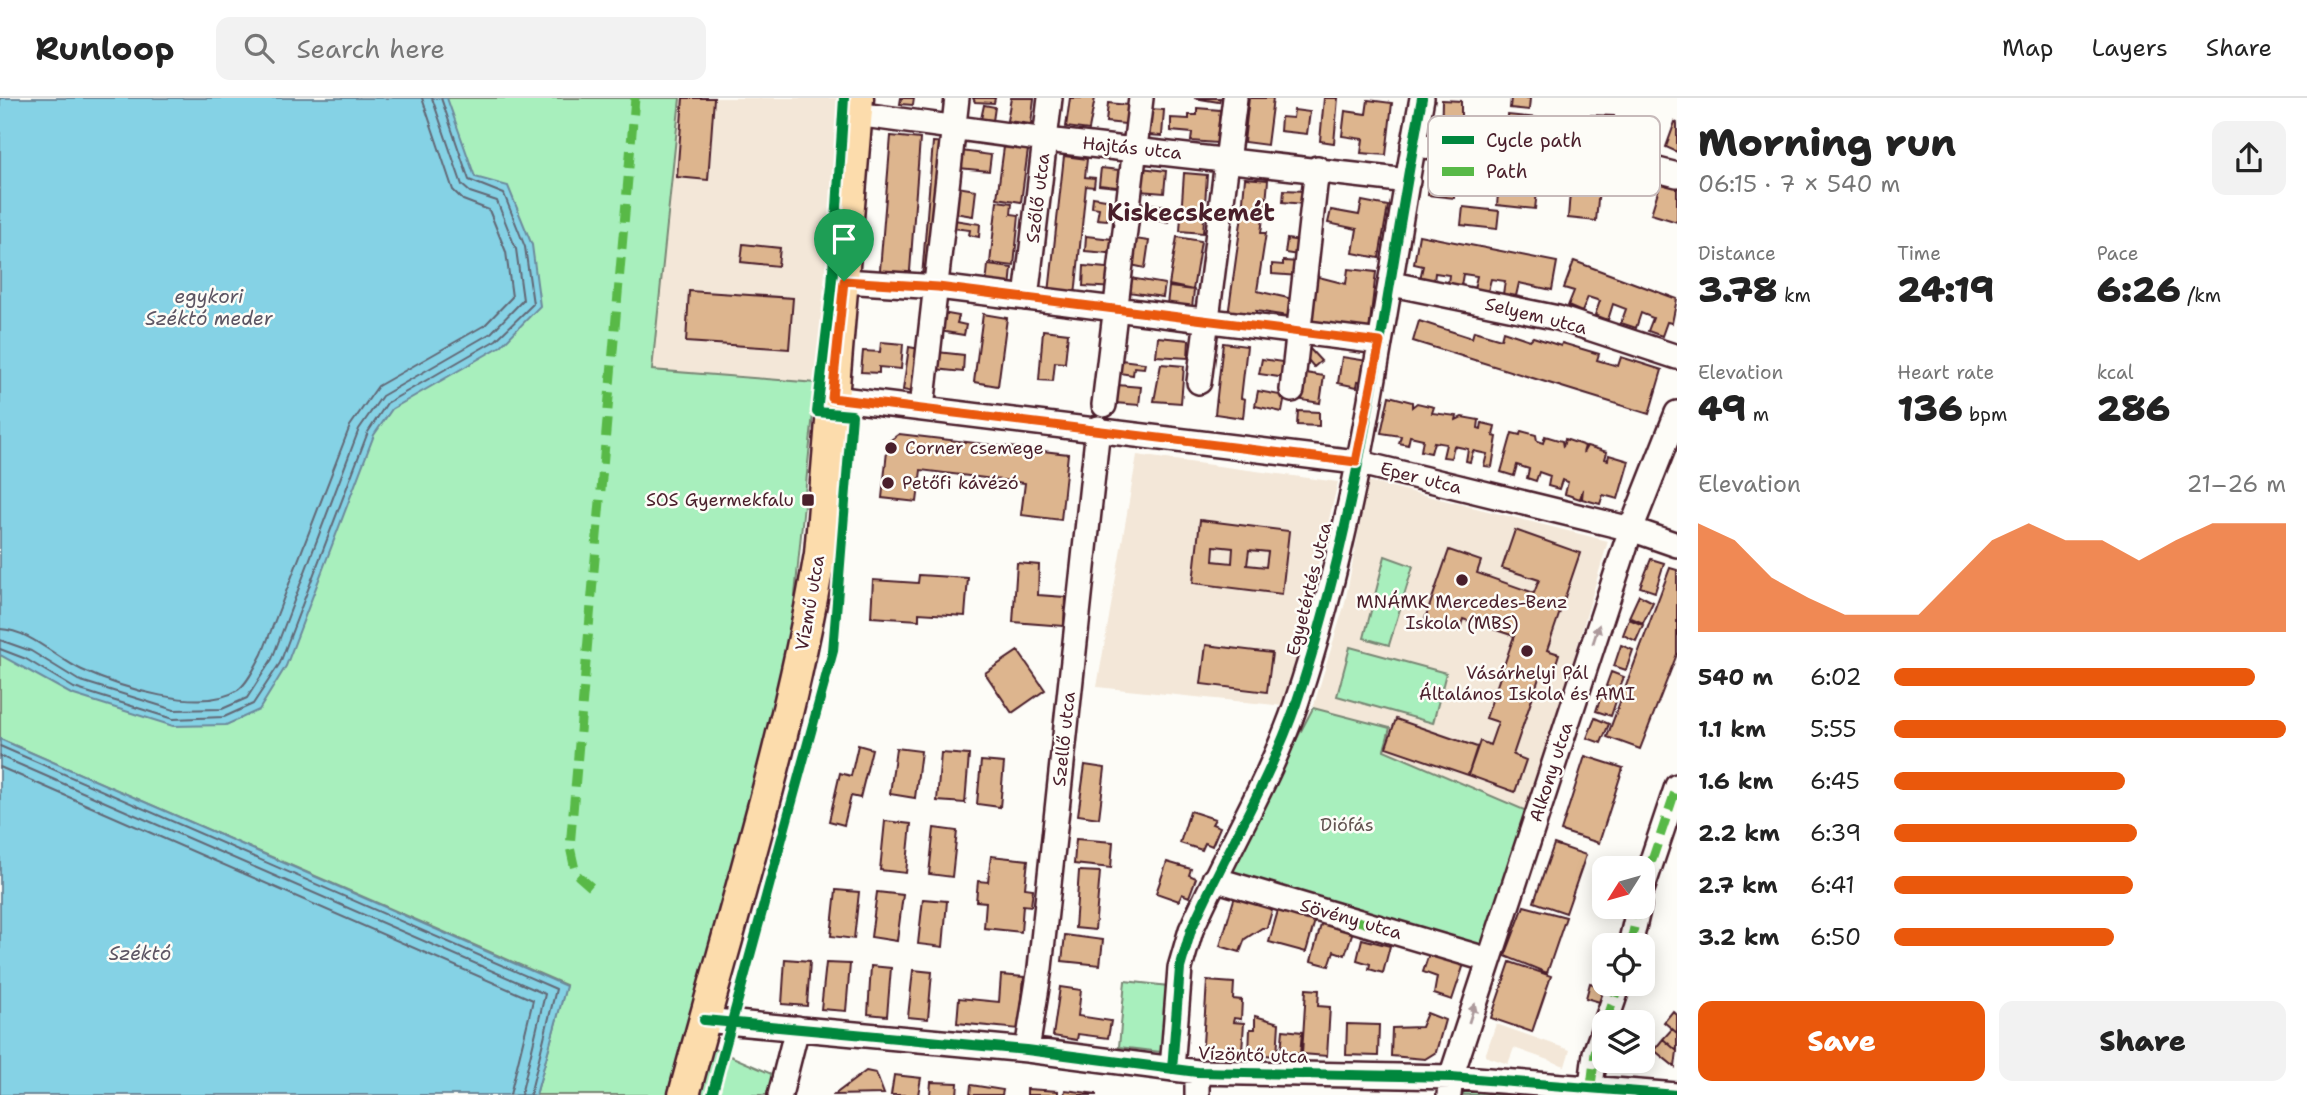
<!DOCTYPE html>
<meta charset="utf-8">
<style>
body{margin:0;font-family:"Shantell Sans",sans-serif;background:#f2f2f2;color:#222;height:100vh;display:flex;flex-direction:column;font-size:26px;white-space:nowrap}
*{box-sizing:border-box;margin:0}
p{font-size:23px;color:#767676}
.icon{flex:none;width:38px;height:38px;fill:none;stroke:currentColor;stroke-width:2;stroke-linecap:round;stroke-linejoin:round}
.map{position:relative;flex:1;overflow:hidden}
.side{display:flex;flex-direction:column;background:#fff;width:630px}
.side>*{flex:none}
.needle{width:46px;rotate:233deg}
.buttons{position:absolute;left:1592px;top:758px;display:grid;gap:14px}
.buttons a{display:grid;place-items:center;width:63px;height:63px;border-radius:14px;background:#fff;box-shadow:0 4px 18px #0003;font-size:35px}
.pin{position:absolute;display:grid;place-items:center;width:60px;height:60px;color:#fff;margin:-72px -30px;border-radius:50% 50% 50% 0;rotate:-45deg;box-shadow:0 0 7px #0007}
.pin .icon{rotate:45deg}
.round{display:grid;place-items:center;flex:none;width:74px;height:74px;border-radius:14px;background:#f2f2f2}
.headline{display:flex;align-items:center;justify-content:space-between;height:119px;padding:0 21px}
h1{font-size:38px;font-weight:800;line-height:52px}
.stats{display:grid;grid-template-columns:repeat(3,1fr);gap:10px;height:119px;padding:7px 21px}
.stats div{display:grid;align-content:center}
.stats b{font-size:35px;font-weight:800}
.stats small{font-size:19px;font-weight:400}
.stats p{font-size:19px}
.chart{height:196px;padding:14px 21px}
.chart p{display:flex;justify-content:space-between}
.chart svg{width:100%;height:126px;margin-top:7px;fill:#ea580c;opacity:.7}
.cta{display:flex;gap:14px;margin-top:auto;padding:14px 21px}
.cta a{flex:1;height:80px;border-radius:14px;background:#ea580c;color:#fff;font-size:28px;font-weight:800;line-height:80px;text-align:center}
.cta a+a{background:#f2f2f2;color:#222}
ul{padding:0 21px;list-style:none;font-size:23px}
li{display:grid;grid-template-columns:112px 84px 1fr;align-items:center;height:52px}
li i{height:18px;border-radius:9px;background:#ea580c}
header{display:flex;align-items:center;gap:42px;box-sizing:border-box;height:98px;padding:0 35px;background:#fff;border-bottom:2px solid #e0e0e0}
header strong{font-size:33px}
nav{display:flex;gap:38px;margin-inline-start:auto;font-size:24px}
.search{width:490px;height:63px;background:#f2f2f2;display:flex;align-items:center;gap:18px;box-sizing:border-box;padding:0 24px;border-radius:14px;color:#767676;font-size:26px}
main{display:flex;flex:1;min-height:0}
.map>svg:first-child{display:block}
.built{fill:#f3e7d8}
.green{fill:#a8efbd;stroke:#798774;stroke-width:2}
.water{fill:#85d2e5;stroke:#6d8a9b;stroke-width:2}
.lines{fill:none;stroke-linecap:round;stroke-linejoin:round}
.shore{stroke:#626775;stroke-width:2}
.building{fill:#ddb58e;stroke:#4a1f2b;stroke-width:2;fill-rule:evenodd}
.minor-casing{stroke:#4a1f2b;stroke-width:28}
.major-casing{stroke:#4a1f2b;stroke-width:35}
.minor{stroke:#fdfcf7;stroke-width:23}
.major{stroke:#fcdcac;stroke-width:30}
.quiet{stroke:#58b947;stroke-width:9;stroke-dasharray:18 9;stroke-linecap:butt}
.cycleway-casing{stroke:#fdfcf7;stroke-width:15}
.cycleway{stroke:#00873e;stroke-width:10}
.oneway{fill:#ac999b}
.route-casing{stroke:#fff;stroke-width:14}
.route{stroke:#ea580c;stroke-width:9}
.poi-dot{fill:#4a1f2b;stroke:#fdfcf7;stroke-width:2.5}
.labels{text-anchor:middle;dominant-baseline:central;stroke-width:5;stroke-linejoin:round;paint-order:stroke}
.street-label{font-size:18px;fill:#4a1f2b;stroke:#fdfcf7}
.poi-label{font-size:18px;fill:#4a1f2b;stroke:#fdfcf7;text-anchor:start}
.park-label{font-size:18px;fill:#625350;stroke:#fdfcf7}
.water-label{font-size:19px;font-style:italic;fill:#5c5563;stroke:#fdfcf7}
.district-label{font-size:24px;font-weight:bold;fill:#4a1f2b;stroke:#fdfcf7}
.key{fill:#fdfcf7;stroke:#c7baba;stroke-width:2}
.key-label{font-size:19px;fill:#4a1f2b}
</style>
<header>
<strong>Runloop</strong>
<div class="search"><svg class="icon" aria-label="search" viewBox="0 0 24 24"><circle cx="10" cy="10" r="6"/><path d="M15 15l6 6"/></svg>Search here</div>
<nav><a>Map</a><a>Layers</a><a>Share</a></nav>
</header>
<main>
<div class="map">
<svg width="1677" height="997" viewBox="0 0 1677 997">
<rect width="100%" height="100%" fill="#fdfcf7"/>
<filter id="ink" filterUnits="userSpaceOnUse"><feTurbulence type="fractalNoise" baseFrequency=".0143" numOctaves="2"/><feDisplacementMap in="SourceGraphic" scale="14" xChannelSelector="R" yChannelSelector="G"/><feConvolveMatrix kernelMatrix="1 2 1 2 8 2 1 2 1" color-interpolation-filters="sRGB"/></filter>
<g filter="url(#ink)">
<path class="built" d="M680,0H839L816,285L652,272Z
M1137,357L1338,384L1284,608L1097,589Z
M1368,383L1608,443L1529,714L1383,652L1390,630L1313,610L1345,505Z
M1496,926L1570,952L1565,968L1514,950L1508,966L1485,958Z"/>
<path class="green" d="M0,0H680L652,272L816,285L785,598L691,941L790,984L787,997H536L566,887L0,641Z
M1385,458L1413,468L1389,547L1364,540Z
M1350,549L1446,575L1433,625L1337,598Z
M1313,610L1390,630L1384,652L1529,714L1485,858L1227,774Z
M1125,883L1168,888L1161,954L1119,949Z
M1464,990L1558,997H1463Z"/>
<path class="water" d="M0,0H447L475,79L508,88L532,147L540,208L501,248L392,311L374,337L286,568L259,612L226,627L173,628L71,596L0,557Z
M0,641L566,888L536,997H0Z"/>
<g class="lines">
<path class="shore" d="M0,531C30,532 56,560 82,572C119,589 201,616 238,592C248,585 256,567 262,556L350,328L378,288L485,227L512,199L506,154L489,112L463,102L453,92L422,0
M0,542L31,553L78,582L174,612L222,611L247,600L272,561L359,331L382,298L491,235L523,202L516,151L497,103L470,94L462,87L432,0
M0,551L26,561L74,590L173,621L224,619L253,606L280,565L368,334L387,305L496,242L533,206L525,149L504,96L469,82L441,0
M0,648L556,891L530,997
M0,658L545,896L521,997
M0,669L533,902L510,997"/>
</g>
<path class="building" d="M683,0H714L708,82L677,79Z
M901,0H914L913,7L900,6Z
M973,0H995L994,5L975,4Z
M1011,0H1034L1031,26L1007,23Z
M1070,0H1095L1089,32L1066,29Z
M1194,0H1220L1219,4Z
M1249,0H1273L1267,47L1244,44Z
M1324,0H1338L1334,45L1320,43Z
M1511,0H1530L1529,12L1510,10Z
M1368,2L1392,5L1386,57L1361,55L1363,41L1342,38L1345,13L1366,16Z
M1442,2L1461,3V23L1476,24L1475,44L1441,43Z
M1108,5L1137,8L1135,27L1106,24Z
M984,7L995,9L993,23L981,21Z
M1197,10L1220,12L1217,45L1191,43L1192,35L1171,33V20L1189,21V17H1197Z
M1150,11L1164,12L1162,38L1148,37Z
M1294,12L1310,14L1307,36L1280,33L1281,19L1293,20Z
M1508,17L1537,20L1535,40L1506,37Z
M1589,17L1614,18L1611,56L1586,54Z
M1675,24L1677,25V54L1666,49Z
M891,38L920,41L909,186L879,184Z
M933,44L947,45L937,180L922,179Z
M1004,49L1028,52L1021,104L997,100Z
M961,53L991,57L989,73L959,70Z
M1064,58L1087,61L1085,79L1095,80L1094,89L1086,88L1075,198L1049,195Z
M1501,64L1540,68L1535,111L1497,107Z
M1431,66L1456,69L1454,100L1428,97Z
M1572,67L1601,70L1596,123L1568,120Z
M1101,70L1128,73L1126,90L1099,87Z
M1141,70L1166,73L1164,95L1139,93Z
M1184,75L1207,77L1203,135L1180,133Z
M1245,80L1268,82L1265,117L1242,114Z
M1662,80L1677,84V124L1651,116Z
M957,89L976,92L973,118L954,115Z
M1284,92L1305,93L1303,106L1283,104Z
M1093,99L1126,104L1124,116L1109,114L1107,122L1097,121L1099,110L1092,109Z
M997,103L1012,105L1011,116L1019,117L1014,168L990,165Z
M1362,103L1388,108L1379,160L1353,155L1357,131L1328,125L1331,112L1359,117Z
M1137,105L1170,108L1168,124L1136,120Z
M1463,109L1499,113L1497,131L1461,127Z
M1242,117L1263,120L1261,135H1266L1257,193L1297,202L1294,219L1256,213L1254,222L1228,218Z
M954,122L980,126L979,139L969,137L970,132L953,130Z
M1419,137L1557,164L1552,192L1519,185L1516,198L1503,196L1505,183L1491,181L1488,193L1474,191L1477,178L1463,176L1461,188L1448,185L1449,177L1435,175L1434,184L1420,181L1423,168L1414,166Z
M1086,138L1121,142L1119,156L1085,153Z
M1177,139L1201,143L1193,192L1169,187Z
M1135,141L1149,143L1145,170L1131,167Z
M1287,141L1301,143L1298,157L1285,155Z
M743,146L780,150L778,168L741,164Z
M1283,163L1300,164L1299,178L1272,176V166L1283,167Z
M1574,163L1677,201L1672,225L1667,224L1662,238L1648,233L1653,220L1641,215L1636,230L1621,225L1626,211L1613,206L1608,222L1595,217L1600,203L1588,199L1582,214L1568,208L1574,193L1564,190Z
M988,167L1012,170L1010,190L986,187Z
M1084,168L1117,171L1115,190L1083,188Z
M1348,171L1376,174L1369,233L1318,232L1319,224L1309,223L1315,178L1346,186Z
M1130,180L1165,186L1163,199L1128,194Z
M1169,189L1194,192L1192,210L1167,207Z
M689,193L793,200L789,251L686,244Z
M942,215L959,218L957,225L966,227L964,237L939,233Z
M983,216L1007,220L998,288L974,284Z
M1419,223L1472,240L1474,233L1501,241L1503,233L1530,242L1533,239L1561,248L1562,245L1599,256L1597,262L1618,268L1621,259L1662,272L1649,316L1413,243Z
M1043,232L1068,235L1065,265L1055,264L1053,283L1039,282Z
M1158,239L1189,242L1188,260L1156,258Z
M881,244L903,246L901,271L879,269V275L861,274L863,253L880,254Z
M1223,245L1247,248L1241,300L1245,301L1243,320L1215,316Z
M909,249L925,252L918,295L903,292Z
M1309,250L1321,263L1314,269L1303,256Z
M937,254L964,257L963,274L935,271Z
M1342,259L1368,263L1365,284L1358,283L1357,289L1338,285Z
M1262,261L1289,265L1286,280L1259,276Z
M1121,262L1145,265L1144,270L1134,269L1133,277L1119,275Z
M1161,266L1184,268L1181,305L1154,303Z
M1306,275L1324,278L1320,305L1302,302Z
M1117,287L1141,289L1139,307L1115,305Z
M1258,293L1285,298L1282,314L1255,308Z
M1389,298L1412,304V309L1417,305L1434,309L1432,315L1457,318L1456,322L1462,319L1479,322L1478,330L1481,331L1482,325L1495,328L1493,338L1497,339L1492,369L1484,368L1487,356L1473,353L1470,364L1466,363L1468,351L1454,348L1451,360L1443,359L1446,346L1434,344L1431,355L1421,353L1423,341L1410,338L1408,347L1399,345L1401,338L1381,335Z
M1298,313L1319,314V328L1297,327Z
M1521,333L1536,337L1537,343L1543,345L1545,338L1562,343L1563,349L1565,341L1585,348L1583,355L1587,348L1607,354L1605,361L1608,362L1609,357L1629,363L1618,401L1603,397L1600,406L1582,401L1583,391L1580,401L1565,396L1568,384L1562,382L1559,391L1548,388L1550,378L1539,374L1536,383L1527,380L1529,371L1517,367L1514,378L1501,374L1512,335L1520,337Z
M899,336L1068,356L1061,422L1021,417L1025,385L921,372L917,404L882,400L888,344Z
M1200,422L1289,433L1282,496L1193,485ZM1214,448L1233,450L1232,465L1213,463ZM1249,452L1268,454L1266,469L1247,467Z
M1515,432L1580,455L1547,552L1559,556L1551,581L1540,577L1513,657L1526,662L1515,694L1468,677L1480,643L1490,647L1498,624L1486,620L1514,538L1463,521L1459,533L1425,521L1449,452L1481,463L1477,475L1534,495L1539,482L1502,470Z
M1651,461L1664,465L1655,494L1640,489Z
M1017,465L1039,467L1038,497L1065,499L1064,528L1013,524Z
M1670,470L1677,472V556L1640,651L1607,639Z
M919,477L968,480L965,518L919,515V522L871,519L873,482L918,485Z
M1639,497L1653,504L1643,525L1629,519Z
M1629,521L1643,527L1636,543L1623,537Z
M1206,547L1272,555L1267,594L1201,586Z
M1621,547L1633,552L1626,572L1614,568Z
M1018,553L1045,592L1012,615L985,575Z
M1611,574L1624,579L1618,593L1606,588Z
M1602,595L1617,600L1611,618L1596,613Z
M1595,620L1609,626L1601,645L1587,640Z
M1396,621L1477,649L1468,677L1386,649Z
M858,647L872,651L860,700L851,698L844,727L829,723L840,675L851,678Z
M896,650L921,653L915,700L890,696Z
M941,655L969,657L965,705L937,703Z
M1585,658L1623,670L1599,745L1561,733Z
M981,663L1004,665L1000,709L977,706Z
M1085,667L1105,670L1099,720L1078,717Z
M1190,713L1215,721L1212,726L1220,729L1212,748L1205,745L1202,752L1180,745Z
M885,723L911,726L906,775L880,772Z
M934,730L957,733L952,779L929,776Z
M1076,741L1113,744L1111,770L1074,766Z
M1554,746L1586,757L1566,815L1534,804Z
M991,758L1028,762L1025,790L1033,791L1031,808L1023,807L1021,834L984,830L986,804L976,803L978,783L988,784Z
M1167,764L1191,771L1189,777L1196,780L1189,799L1182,796L1179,803L1156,795Z
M1079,773L1100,774L1095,832L1075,830Z
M836,792L859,794L854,841L831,838Z
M877,794L903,797L897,843L871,839Z
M1235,798L1273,809L1267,830H1262L1245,841L1240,854L1220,848Z
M923,801L947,803L943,849L918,846Z
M1524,808L1566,819L1547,875L1505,858Z
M1279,809L1316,819L1306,854L1269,844Z
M1322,823L1353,833L1345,857L1334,853L1329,868L1311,863Z
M1065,837L1103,842L1100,867L1062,863Z
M1362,841L1390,848L1383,875L1369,871L1370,866L1357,862Z
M1429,856L1465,863L1452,902L1434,896L1437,879L1423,874Z
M785,861L810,863L807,908L782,906Z
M1510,864L1551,878L1532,934L1491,920Z
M826,865L850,866L846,913L821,911Z
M871,868L891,870L887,918L868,916Z
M913,872L932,874L928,921L908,919Z
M1001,877L1024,879L1019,931L957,925L959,900L999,904Z
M1207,883L1234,885L1233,901L1242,902L1241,921L1234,920L1233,924L1244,925L1242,953L1210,951L1203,946Z
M1590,885L1608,891L1603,905L1586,900Z
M1060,889L1081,892L1078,918L1111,923L1108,940L1078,936L1077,942L1053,938Z
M1306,891L1319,892L1318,908L1330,909L1327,958L1302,956Z
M1673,913L1677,917V935L1664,924Z
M1427,915L1445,922L1436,954L1425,961L1391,958L1392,930L1421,929Z
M1255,918L1279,925L1277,958L1249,956L1250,931H1255Z
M1347,926L1379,927L1378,958L1346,957Z
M1672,931L1677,935V953L1663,941Z
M1283,932L1302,934L1300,956L1281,954Z
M1663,941L1677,953L1675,969L1654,952Z
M866,973L876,975L884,996L834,997Z
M894,977L921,980L918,997H891Z
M931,984L958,985L957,997H930Z
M971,987L1003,992L1002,997H970Z
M1027,991L1058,993V997H1027Z
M1065,992L1096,996V997H1064Z"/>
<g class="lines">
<g class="minor-casing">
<path id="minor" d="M856,16L1046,42L1408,83
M1413,47L1650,70L1677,77
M844,183L938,189L1380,244
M1392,186L1558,220L1677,259
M1026,200L1050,0
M1199,284L1235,0
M1292,292L1317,70
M833,300L1356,364L1631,431L1677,447
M1104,307L1141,0
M922,310L957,0
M1214,781L1489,862
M1643,789L1677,688
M1630,847L1639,808
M704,922L1027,952L1197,974L1451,979L1677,997
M1606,924L1619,886
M1027,952L1040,870L1098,330
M1172,971L1180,870L1191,832C1224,757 1269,684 1296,606C1362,411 1384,202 1422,0
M1197,974V997
M1591,988L1595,955L1605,927
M780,997L797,930
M1449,997L1451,979L1631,431L1677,315"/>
</g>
<g class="major-casing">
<path id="major" d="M684,997C732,817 789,639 820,456L858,0"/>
</g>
<use href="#minor" class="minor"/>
<use href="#major" class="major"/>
<path class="quiet" d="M591,789L576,776L570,749L635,0
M1643,789L1677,688
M1330,815L1375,828
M1630,847L1639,808
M1606,924L1619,886
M1591,988L1595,955L1605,927"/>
<g class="cycleway-casing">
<path id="cycleway" d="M704,922L1027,952L1197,974L1451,979L1677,997
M1172,971L1180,870L1191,832C1224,757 1269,684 1296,606C1362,411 1384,202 1422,0
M712,997L833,553L852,317L817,314L832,188L844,0"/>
</g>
<use href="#cycleway" class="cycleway"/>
</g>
<defs><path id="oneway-solid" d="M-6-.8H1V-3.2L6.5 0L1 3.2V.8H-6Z" transform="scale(1.75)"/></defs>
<g class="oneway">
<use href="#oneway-solid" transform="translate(1596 536) rotate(-72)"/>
<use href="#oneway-solid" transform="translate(1472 915) rotate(-72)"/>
</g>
</g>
<g class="lines" filter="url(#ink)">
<g class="route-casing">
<path id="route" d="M844,183L938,189L1380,244L1356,364L832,300Z"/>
</g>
<use href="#route" class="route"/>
</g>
<g class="poi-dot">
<circle cx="891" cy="350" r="7"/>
<circle cx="888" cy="385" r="7"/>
<rect x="801" y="395" width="14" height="14" rx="3.5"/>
<circle cx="1462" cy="482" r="7"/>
<circle cx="1527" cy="553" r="7"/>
</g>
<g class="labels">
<g class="street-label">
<text transform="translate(1132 50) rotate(6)">Hajtás utca</text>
<text transform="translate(1038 100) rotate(-83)">Szőlő utca</text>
<text transform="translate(1536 218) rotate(14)">Selyem utca</text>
<text transform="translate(1421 380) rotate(14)">Eper utca</text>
<text transform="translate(1309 491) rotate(-76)">Egyetértés utca</text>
<text transform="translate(810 505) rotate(-80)">Vízmű utca</text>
<text transform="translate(1064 641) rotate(-84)">Szellő utca</text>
<text transform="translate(1551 674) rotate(-72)">Alkony utca</text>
<text transform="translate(1351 821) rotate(16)">Sövény utca</text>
<text transform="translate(1253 957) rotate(2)">Vízöntő utca</text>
</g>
<g class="poi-label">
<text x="905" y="350">Corner csemege</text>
<text x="902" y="385">Petőfi kávézó</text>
<text x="794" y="402" text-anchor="end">SOS Gyermekfalu</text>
<text x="1462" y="504" text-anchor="middle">MNÁMK Mercedes-Benz<tspan x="1462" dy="21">Iskola (MBS)</tspan></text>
<text x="1527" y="575" text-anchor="middle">Vásárhelyi Pál<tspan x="1527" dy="21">Általános Iskola és AMI</tspan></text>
</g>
<g class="park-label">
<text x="1347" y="727">Diófás</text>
</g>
<g class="water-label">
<text x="209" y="198">egykori<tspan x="209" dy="22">Széktó meder</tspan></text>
<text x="140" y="855">Széktó</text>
</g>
<g class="district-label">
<text x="1191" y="115">Kiskecskemét</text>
</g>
</g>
<rect x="1428" y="18" width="232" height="80" rx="10" class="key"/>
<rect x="1442" y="38" width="32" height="8" fill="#00873e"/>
<rect x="1442" y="69" width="32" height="9" fill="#58b947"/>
<g class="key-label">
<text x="1486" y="49">Cycle path</text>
<text x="1486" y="80">Path</text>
</g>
</svg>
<div class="buttons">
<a><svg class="needle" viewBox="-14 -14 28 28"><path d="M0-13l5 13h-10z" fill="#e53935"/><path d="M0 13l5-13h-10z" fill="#767676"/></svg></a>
<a><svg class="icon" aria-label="locate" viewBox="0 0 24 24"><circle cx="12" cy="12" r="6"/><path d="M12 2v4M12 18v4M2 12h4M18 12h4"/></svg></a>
<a><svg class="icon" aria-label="layers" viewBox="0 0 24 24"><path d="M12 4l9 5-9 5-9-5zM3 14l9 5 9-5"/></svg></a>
</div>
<div class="pin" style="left:844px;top:183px;background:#1e9e55"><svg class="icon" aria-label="arrive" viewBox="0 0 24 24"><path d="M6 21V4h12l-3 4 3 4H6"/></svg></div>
</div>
<section class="side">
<div class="headline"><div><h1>Morning run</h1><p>06:15 · 7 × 540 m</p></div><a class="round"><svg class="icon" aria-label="share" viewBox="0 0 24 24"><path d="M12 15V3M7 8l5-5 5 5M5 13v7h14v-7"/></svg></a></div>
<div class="stats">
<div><p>Distance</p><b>3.78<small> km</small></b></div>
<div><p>Time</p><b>24:19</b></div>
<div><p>Pace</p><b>6:26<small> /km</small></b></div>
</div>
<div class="stats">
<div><p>Elevation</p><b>49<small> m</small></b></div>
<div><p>Heart rate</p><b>136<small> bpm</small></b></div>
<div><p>kcal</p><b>286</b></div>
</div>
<div class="chart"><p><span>Elevation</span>21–26 m</p>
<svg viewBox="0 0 160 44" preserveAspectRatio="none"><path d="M0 44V6L10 12L20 25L30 32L40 38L50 38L60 38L70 25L80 12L90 6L100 12L110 12L120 19L130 12L140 6L150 6L160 6V44z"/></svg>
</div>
<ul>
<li><b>540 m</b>6:02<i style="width:92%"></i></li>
<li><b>1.1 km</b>5:55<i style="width:100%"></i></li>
<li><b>1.6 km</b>6:45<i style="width:59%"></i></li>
<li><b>2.2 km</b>6:39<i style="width:62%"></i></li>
<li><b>2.7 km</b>6:41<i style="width:61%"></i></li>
<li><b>3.2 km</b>6:50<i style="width:56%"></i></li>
</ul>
<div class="cta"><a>Save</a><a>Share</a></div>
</section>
</main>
